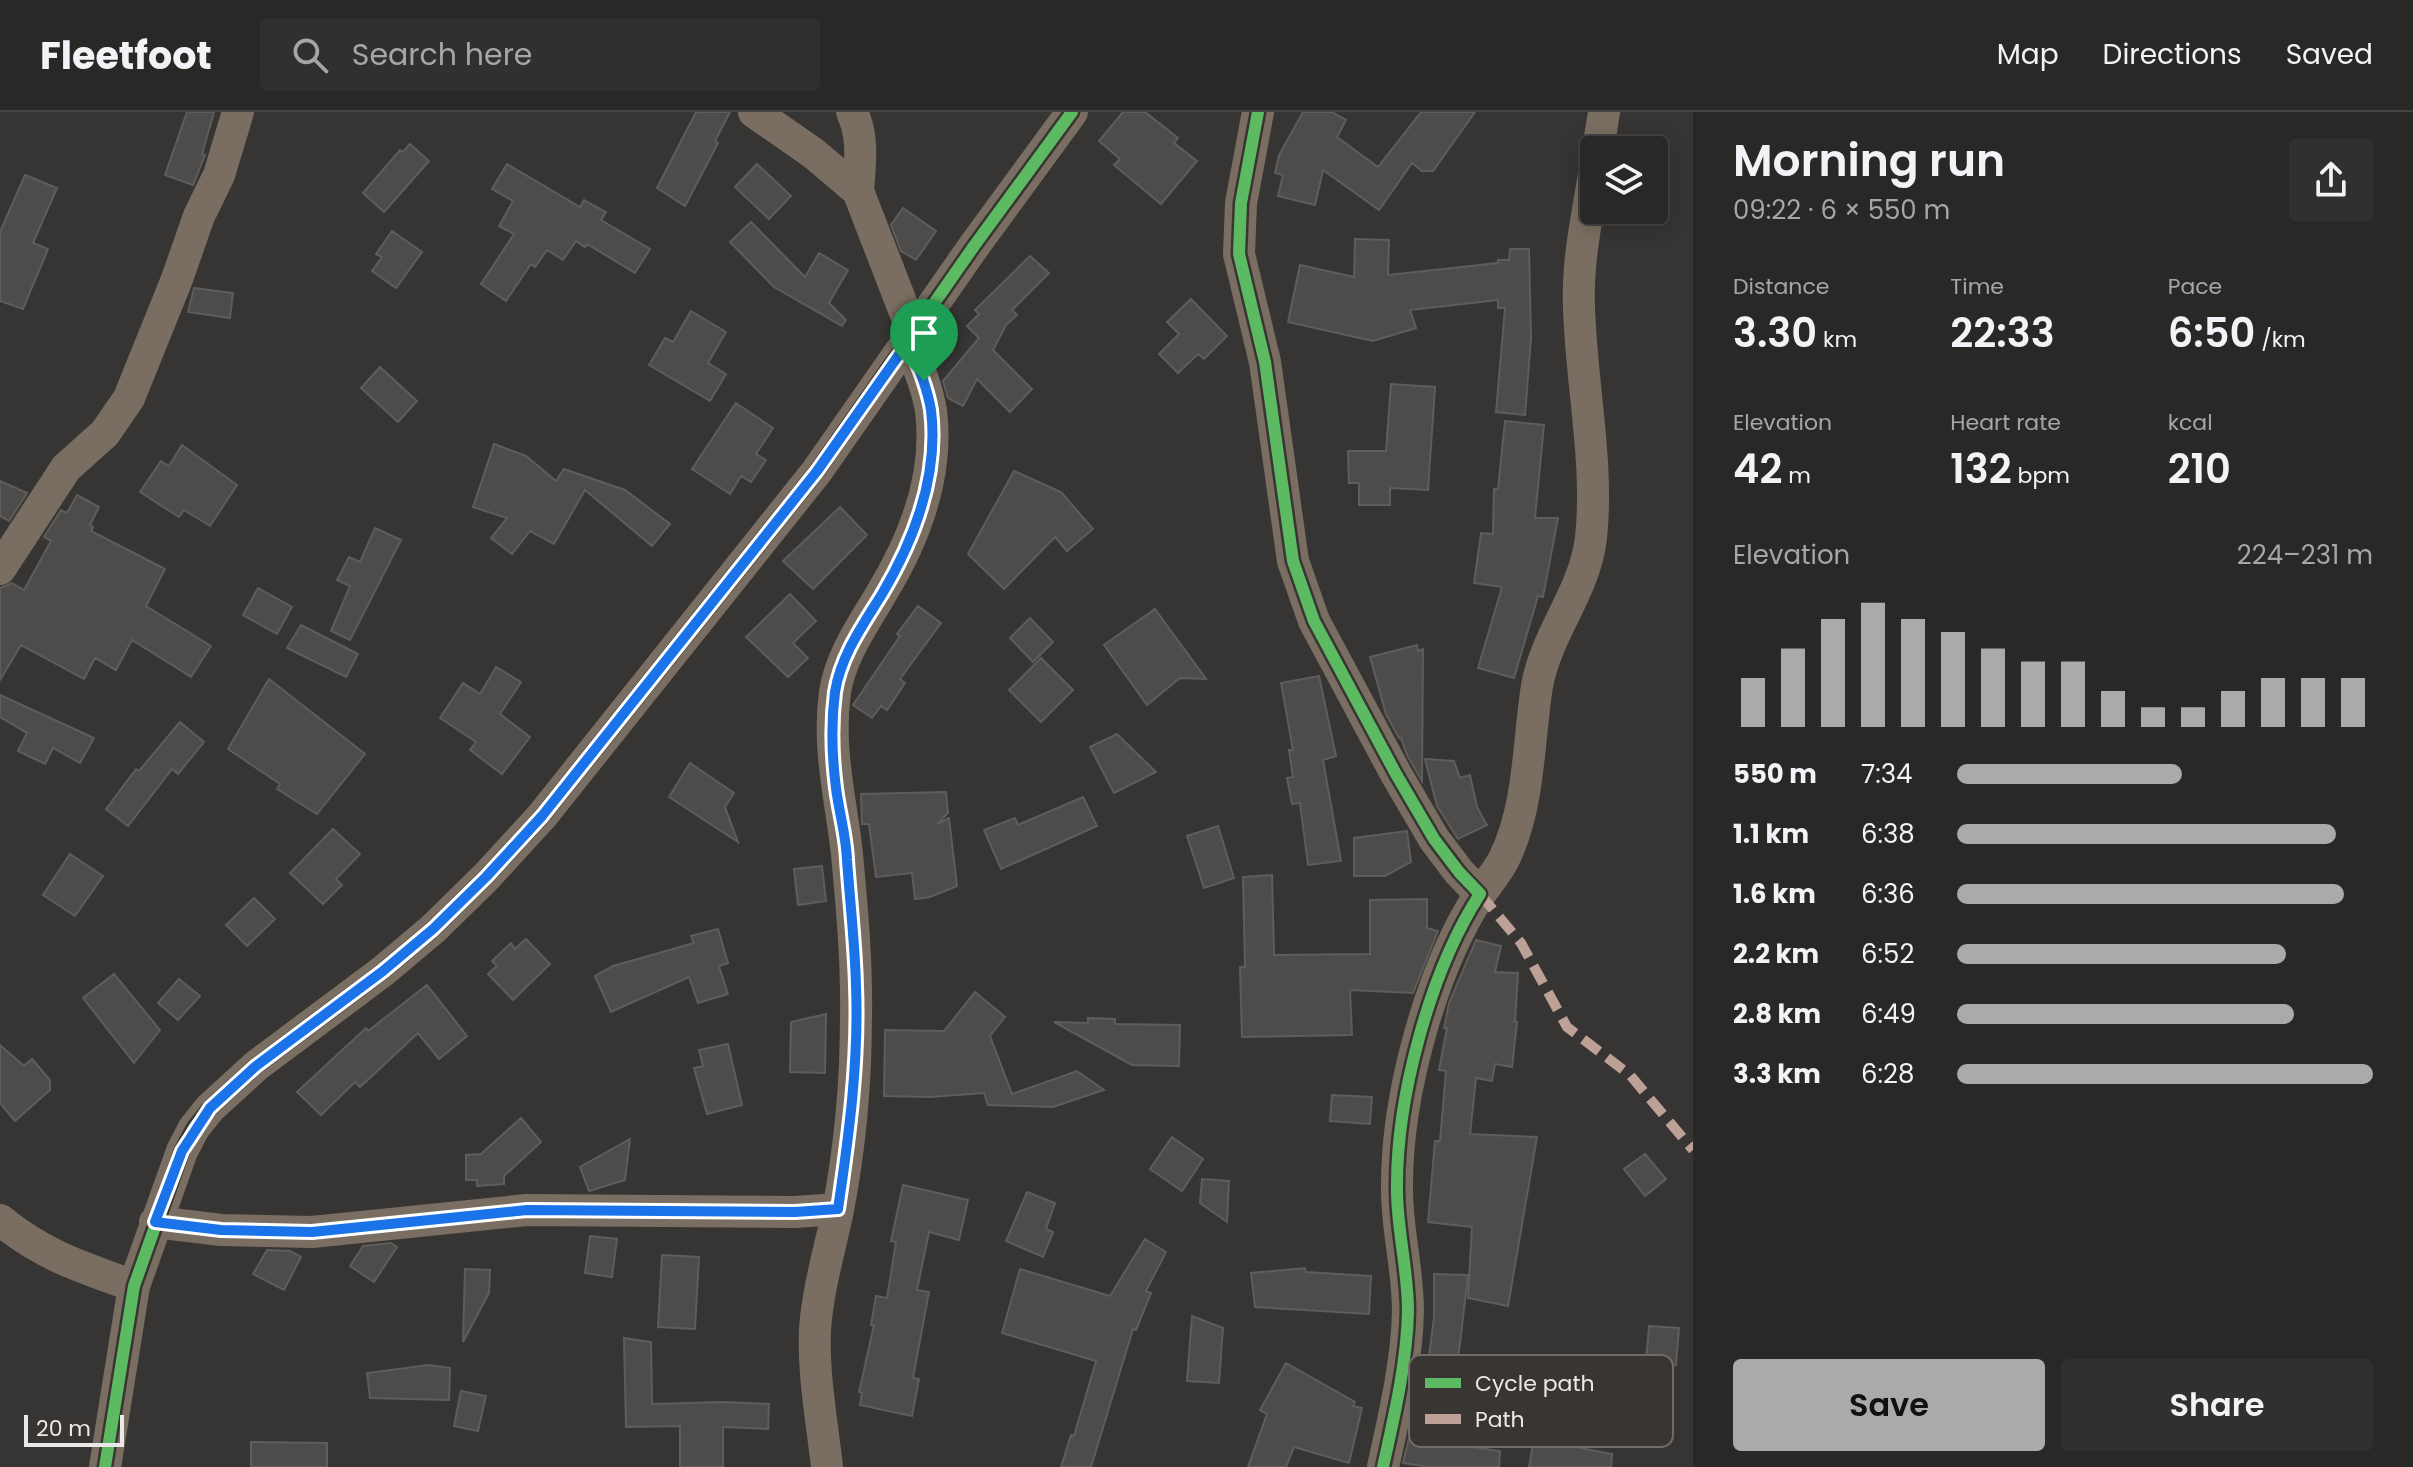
<!DOCTYPE html>
<meta charset="utf-8">
<style>
body{margin:0;font-family:Poppins,sans-serif;background:#31302f;color:#f1f3f6;height:100vh;display:flex;flex-direction:column;font-size:30px;white-space:nowrap}
*{box-sizing:border-box;margin:0}
p{font-size:26px;color:#a5a6a7}
.icon{flex:none;width:44px;height:44px;fill:none;stroke:currentColor;stroke-width:2;stroke-linecap:round;stroke-linejoin:round}
.map{position:relative;flex:1;overflow:hidden}
.side{display:flex;flex-direction:column;background:#292827;width:720px}
.side>*{flex:none}
.buttons{position:absolute;left:1580px;top:24px;display:grid;gap:16px}
.buttons a{display:grid;place-items:center;width:88px;height:88px;border-radius:8px;background:#292827;box-shadow:0 4px 20px #0003,0 0 0 2px #454444;font-size:40px}
.scale{position:absolute;left:24px;bottom:20px;width:100px;box-sizing:border-box;padding-left:8px;border:4px solid #ebe9e8;border-top:0;font-size:22px;line-height:28px;white-space:nowrap;color:#ebe9e8;-webkit-text-stroke:6px #383533;paint-order:stroke}
.pin{position:absolute;display:grid;place-items:center;width:68px;height:68px;color:#fff;margin:-82px -34px;border-radius:50% 50% 50% 0;rotate:-45deg;box-shadow:0 0 8px #0007}
.pin .icon{rotate:45deg}
.round{display:grid;place-items:center;flex:none;width:84px;height:84px;border-radius:8px;background:#31302f}
.summary{display:flex;align-items:center;justify-content:space-between;height:136px;padding:0 40px}
h1{font-size:44px;font-weight:600;line-height:60px}
.metrics{display:grid;grid-template-columns:repeat(3,1fr);gap:12px;height:136px;padding:8px 40px}
.metrics div{display:grid;align-content:center}
.metrics b{font-size:40px;font-weight:600}
.metrics small{font-size:22px;font-weight:400}
.metrics p{font-size:22px}
.chart{height:224px;padding:16px 40px}
.chart p{display:flex;justify-content:space-between}
.chart svg{width:100%;height:144px;margin-top:8px;stroke:#acaaa9;stroke-width:6}
.action{display:flex;gap:16px;margin-top:auto;padding:16px 40px}
.action a{flex:1;height:92px;border-radius:8px;background:#acaaa9;color:#111;font-size:32px;font-weight:600;line-height:92px;text-align:center}
.action a+a{background:#31302f;color:#f1f3f6}
ul{padding:0 40px;list-style:none;font-size:26px}
li{display:grid;grid-template-columns:128px 96px 1fr;align-items:center;height:60px}
li i{height:20px;border-radius:10px;background:#acaaa9}
header{display:flex;align-items:center;gap:48px;box-sizing:border-box;height:112px;padding:0 40px;background:#292827;border-bottom:2px solid #454444}
header strong{font-size:38px}
nav{display:flex;gap:44px;margin-inline-start:auto;font-size:28px}
.search{width:560px;height:72px;background:#31302f;display:flex;align-items:center;gap:20px;box-sizing:border-box;padding:0 28px;border-radius:8px;color:#a5a6a7;font-size:30px}
main{display:flex;flex:1;min-height:0}
.map>svg:first-child{display:block}
.building{fill:#4d4c4b;stroke:#5e5d5c;stroke-width:2}
.lines{fill:none;stroke-linecap:round;stroke-linejoin:round}
.minor{stroke:#796e61;stroke-width:32}
.quiet{stroke:#bda197;stroke-width:10;stroke-dasharray:20 10;stroke-linecap:butt}
.cycleway-casing{stroke:#383533;stroke-width:17}
.cycleway{stroke:#5cba63;stroke-width:12}
.route-casing{stroke:#fff;stroke-width:16}
.route{stroke:#1a73e8;stroke-width:10}
.key{fill:#383533;stroke:#6e6b69;stroke-width:2}
.key-label{font-size:22px;fill:#ebe9e8}
</style>
<header>
<strong>Fleetfoot</strong>
<div class="search"><svg class="icon" aria-label="search" viewBox="0 0 24 24"><circle cx="10" cy="10" r="6"/><path d="M15 15l6 6"/></svg>Search here</div>
<nav><a>Map</a><a>Directions</a><a>Saved</a></nav>
</header>
<main>
<div class="map">
<svg width="1693" height="1355" viewBox="0 0 1693 1355">
<rect width="100%" height="100%" fill="#373534"/>
<path class="building" d="M187,0H214L202,42L205,43L193,73L165,63Z
M696,0H730L715,29L718,31L685,94L657,76Z
M1123,0H1145L1178,26L1174,31L1197,49L1161,92L1114,53L1120,47L1099,29Z
M1303,0H1332L1346,8L1337,25L1378,55L1421,0H1475L1433,59H1422L1412,51L1379,98L1323,58L1315,93L1278,84L1283,63L1275,61L1279,43Z
M410,32L429,49L384,100L363,81L400,38L403,40Z
M507,52L580,95L584,88L606,100L601,108L650,137L635,161L587,132L585,135L576,129L563,148L547,138L535,155L531,152L506,189L481,172L514,122L499,114L513,89L492,77Z
M757,52L791,84L769,107L735,75Z
M25,63L57,76L33,131L48,137L23,197L0,189V120Z
M903,96L936,119L916,148L901,139L891,113Z
M751,110L805,165L819,141L848,158L829,191L846,208L842,214L774,175L730,130Z
M392,119L422,140L396,176L372,159L382,145L376,142Z
M1355,127L1389,128L1388,163L1498,151V148H1509L1510,137H1529L1531,226L1525,303L1496,300L1505,196H1498V188L1410,198L1416,216L1373,229L1288,210L1300,153L1354,165Z
M1030,144L1049,161L1012,198L1017,203L1006,213L993,238L1032,277L1010,300L977,267L963,294L948,286L943,269L979,226L967,214L979,202L975,198Z
M194,176L233,181L230,206L188,200Z
M1191,187L1227,224L1204,247L1198,242L1178,261L1159,242L1179,222L1167,210Z
M691,199L726,220L708,251L726,262L710,289L649,253L665,226L673,230Z
M380,255L417,289L398,310L361,276Z
M1391,272L1435,275L1428,378L1390,376V393H1359V371H1349L1348,339H1386Z
M736,291L773,316L756,342L766,348L751,370L741,364L730,382L692,357Z
M1505,309L1544,313L1535,406H1558L1543,485L1538,484L1514,566L1478,556L1502,475L1474,471L1481,421L1493,422L1494,377H1498Z
M494,332L526,344L556,369L564,357L625,378L670,412L652,434L585,378L554,432L530,419L512,442L491,426L507,406L473,395Z
M182,333L237,373L210,414L184,398L179,405L140,380L161,349L169,354Z
M1014,359L1061,380L1093,417L1067,439L1055,425L1004,477L968,442Z
M0,369L27,381L9,409L0,404Z
M77,383L99,395L90,413L93,415L91,419L165,457L146,494L211,534L191,565L132,528L116,558L95,546L84,567L21,533L0,568V476L12,471L24,478L51,429L44,425L61,398L67,401Z
M840,395L867,423L813,477L783,449Z
M375,416L401,428L350,528L331,519L350,474L337,468L349,445L360,450Z
M258,476L292,495L277,522L243,503Z
M790,482L816,509L793,531L808,546L788,565L746,525Z
M918,494L941,511L900,567L905,571L887,598L881,594L872,606L853,593L900,524L897,522Z
M1155,497L1206,567L1180,566L1147,593L1104,533Z
M1030,506L1053,530L1033,550L1010,526Z
M301,513L358,542L346,565L287,536Z
M1417,533L1418,539L1423,537L1422,669L1407,643L1401,626H1399L1386,602L1370,545Z
M1041,546L1073,578L1041,610L1009,578Z
M496,555L521,570L500,602L530,625L502,662L470,638L476,630L440,606L463,571L480,582Z
M1319,564L1336,644L1323,648L1341,749L1308,753L1300,691L1292,692L1287,666L1293,665L1289,638H1293L1281,571Z
M269,567L365,642L317,702L277,677L280,672L228,637Z
M0,583L94,626L80,651L53,636L45,652L18,639L27,621L0,605Z
M180,610L204,630L178,662L172,657L128,714L106,697L136,657L139,659Z
M1117,622L1156,660L1114,681L1090,635Z
M1425,647L1454,649L1460,666L1470,663L1477,695L1487,713L1458,727L1437,694Z
M690,651L734,681L725,695L738,730L669,685Z
M946,680L948,701L937,712L949,706L957,774L930,785L915,787L912,761L876,765L869,712H862L861,682Z
M1083,685L1097,714L1001,757L984,718L1015,706L1018,713Z
M1218,714L1234,766L1204,776L1187,724Z
M333,717L360,742L336,767L342,773L323,792L290,761Z
M1407,719L1411,750L1385,764H1354V726Z
M70,742L103,764L75,804L43,783Z
M822,754L826,789L798,793L794,757Z
M1272,763L1274,843L1370,842V788L1427,787V816L1438,819L1413,881L1350,878L1352,923L1242,925L1240,855H1245L1243,765Z
M254,786L275,807L247,834L226,813Z
M718,817L728,851L719,854L728,882L698,891L689,865L611,900L595,864L613,854L694,831L691,824Z
M526,827L550,852L513,888L488,862L497,854L492,849L511,831L515,837Z
M1476,828L1501,834L1495,860L1518,861L1515,910H1517L1512,955L1495,952L1492,969L1476,966L1470,1022L1537,1025L1508,1194L1468,1186L1472,1115L1428,1110L1435,1029H1440L1446,959L1439,958L1447,916H1444L1449,891Z
M114,862L160,918L134,951L83,886Z
M179,867L200,884L178,908L158,891Z
M427,873L467,924L439,947L418,921L360,975L355,970L321,1003L297,980L366,916L368,919Z
M975,880L1005,905L990,924L1012,982L1077,959L1104,978L1053,995L988,993L984,981L930,985L884,984L885,918L944,919Z
M826,902L825,961L790,960L791,910Z
M1088,906L1115,907V912L1180,913L1179,954L1132,953L1054,910L1088,911Z
M728,932L742,993L707,1002L694,956L703,954L699,938Z
M0,933L24,954L32,947L50,968V978L15,1009L0,991Z
M1332,983L1372,985L1370,1012L1330,1009Z
M521,1006L541,1030L504,1064V1072L477,1074V1068H466V1043L481,1042Z
M1172,1025L1203,1047L1182,1079L1150,1057Z
M630,1027L625,1068L589,1079L580,1055Z
M1645,1042L1666,1067L1645,1084L1624,1057Z
M1202,1067L1229,1069L1227,1110L1200,1091Z
M903,1073L968,1088L959,1128L929,1120L917,1178L929,1180L913,1266L919,1267L912,1304L860,1293L862,1281L859,1280L874,1213H871L876,1184L887,1186L896,1130L891,1129Z
M1027,1080L1055,1091L1046,1117L1053,1120L1043,1145L1006,1129Z
M590,1124L617,1127L612,1165L585,1161Z
M1145,1127L1166,1140L1146,1179L1151,1181L1136,1218L1133,1217L1091,1355H1061L1071,1323L1074,1324L1096,1249L1002,1221L1020,1157L1110,1184Z
M391,1131L397,1135L374,1170L350,1154L363,1134Z
M267,1138L290,1139L301,1145L284,1178L253,1162Z
M662,1143L699,1145L695,1217L658,1215Z
M1305,1156L1306,1160L1371,1164L1369,1202L1255,1195L1251,1161Z
M465,1157L490,1158L489,1181L463,1230Z
M1434,1162L1468,1163L1456,1265L1427,1261L1434,1205Z
M1192,1204L1223,1216L1219,1271L1187,1269Z
M1649,1214L1679,1216L1676,1253L1646,1250Z
M624,1226L651,1230L652,1292L722,1290L769,1292L768,1317L723,1315V1355H680V1314L626,1315Z
M1286,1251L1355,1290L1353,1294L1362,1296L1349,1351L1294,1335L1286,1355H1248L1267,1302L1260,1298Z
M429,1253L450,1256L449,1288L370,1286L367,1261Z
M461,1279L486,1284L478,1319L454,1314Z
M1409,1326L1500,1339L1499,1355H1429L1403,1351Z
M1534,1327L1612,1342L1611,1355H1529Z
M251,1330L327,1331V1355H251Z"/>
<g class="lines">
<path class="minor" d="M754,0L813,41L858,79L913,221
M852,0C864,25 860,51 858,79
M1258,0L1241,91L1239,142L1265,250L1293,449L1314,509L1396,662L1434,727L1459,760L1480,782C1430,859 1396,986 1397,1078C1397,1118 1408,1158 1408,1199C1407,1250 1394,1305 1383,1355
M1598,38L1604,0
M0,457L66,356L105,321L129,286L177,167L199,104L219,63L238,0
M1480,782C1488,771 1498,759 1504,747C1530,694 1528,631 1537,574C1546,522 1585,479 1591,426C1599,349 1581,271 1579,195C1577,150 1587,106 1594,62
M0,1108C44,1144 82,1155 134,1174
M155,1110L221,1118L312,1120L527,1098L795,1100L838,1097
M105,1355L134,1174L182,1039L194,1016L210,996L256,954L383,859L433,817L486,765L542,704L817,359L974,134L1072,0
M827,1355C822,1309 813,1263 815,1217C818,1176 830,1137 838,1098C850,1035 856,970 856,905C857,851 852,796 847,742C841,687 827,637 835,580C841,543 863,513 881,482C914,428 939,363 931,299C927,274 917,252 908,230"/>
<path class="quiet" d="M1480,782L1521,831L1567,915L1630,963L1693,1038"/>
<g class="cycleway-casing">
<path id="cycleway" d="M1258,0L1241,91L1239,142L1265,250L1293,449L1314,509L1396,662L1434,727L1459,760L1480,782C1430,859 1396,986 1397,1078C1397,1118 1408,1158 1408,1199C1407,1250 1394,1305 1383,1355
M105,1355L134,1174L182,1039L194,1016L210,996L256,954L383,859L433,817L486,765L542,704L817,359L974,134L1072,0"/>
</g>
<use href="#cycleway" class="cycleway"/>
</g>
<g class="lines">
<g class="route-casing">
<path id="route" d="M908,230C917,252 927,274 931,298C939,363 914,428 882,482C863,513 841,543 835,580C831,611 832,645 836,676C839,700 846,723 847,748C850,790 855,832 856,874C859,949 849,1023 838,1097L795,1100L527,1098L312,1120L221,1118L155,1110L182,1039L210,996L256,954L383,859L433,817L486,765L542,704L817,359Z"/>
</g>
<use href="#route" class="route"/>
</g>
<rect x="1409" y="1243" width="264" height="92" rx="12" class="key"/>
<rect x="1425" y="1266" width="36" height="10" fill="#5cba63"/>
<rect x="1425" y="1302" width="36" height="10" fill="#bda197"/>
<g class="key-label">
<text x="1475" y="1279">Cycle path</text>
<text x="1475" y="1315">Path</text>
</g>
</svg>
<div class="buttons">
<a><svg class="icon" aria-label="layers" viewBox="0 0 24 24"><path d="M12 4l9 5-9 5-9-5zM3 14l9 5 9-5"/></svg></a>
</div>
<div class="scale">20 m</div>
<div class="pin" style="left:924px;top:269px;background:#1e9e55"><svg class="icon" aria-label="arrive" viewBox="0 0 24 24"><path d="M6 21V4h12l-3 4 3 4H6"/></svg></div>
</div>
<section class="side">
<div class="summary"><div><h1>Morning run</h1><p>09:22 · 6 × 550 m</p></div><a class="round"><svg class="icon" aria-label="share" viewBox="0 0 24 24"><path d="M12 15V3M7 8l5-5 5 5M5 13v7h14v-7"/></svg></a></div>
<div class="metrics">
<div><p>Distance</p><b>3.30<small> km</small></b></div>
<div><p>Time</p><b>22:33</b></div>
<div><p>Pace</p><b>6:50<small> /km</small></b></div>
</div>
<div class="metrics">
<div><p>Elevation</p><b>42<small> m</small></b></div>
<div><p>Heart rate</p><b>132<small> bpm</small></b></div>
<div><p>kcal</p><b>210</b></div>
</div>
<div class="chart"><p><span>Elevation</span>224–231 m</p>
<svg viewBox="0 0 160 44" preserveAspectRatio="none"><path d="M5 44V29M15 44V20M25 44V11M35 44V6M45 44V11M55 44V15M65 44V20M75 44V24M85 44V24M95 44V33M105 44V38M115 44V38M125 44V33M135 44V29M145 44V29M155 44V29"/></svg>
</div>
<ul>
<li><b>550 m</b>7:34<i style="width:54%"></i></li>
<li><b>1.1 km</b>6:38<i style="width:91%"></i></li>
<li><b>1.6 km</b>6:36<i style="width:93%"></i></li>
<li><b>2.2 km</b>6:52<i style="width:79%"></i></li>
<li><b>2.8 km</b>6:49<i style="width:81%"></i></li>
<li><b>3.3 km</b>6:28<i style="width:100%"></i></li>
</ul>
<div class="action"><a>Save</a><a>Share</a></div>
</section>
</main>
